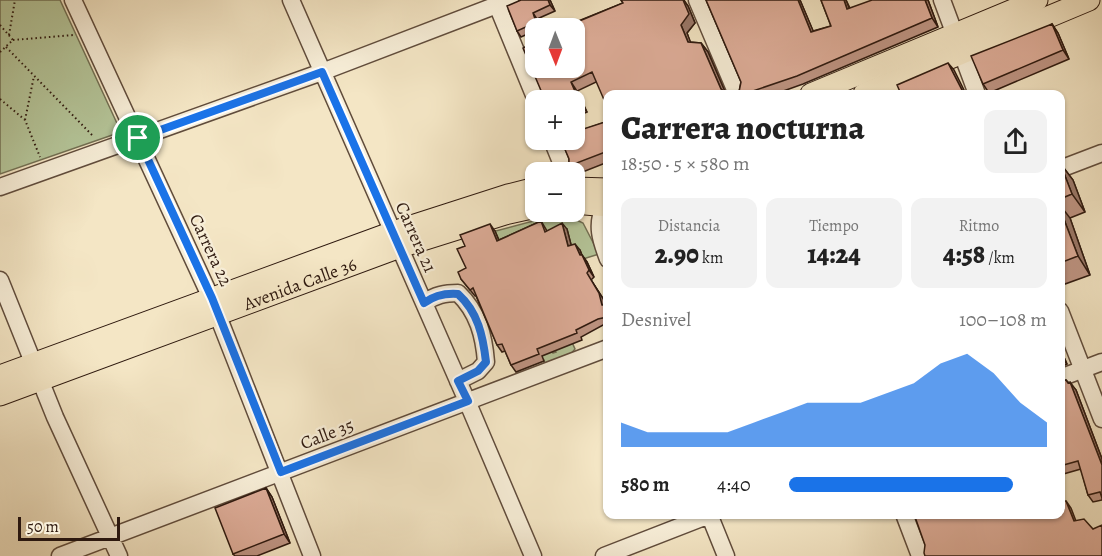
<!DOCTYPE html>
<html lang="es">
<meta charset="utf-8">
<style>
body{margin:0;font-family:Alegreya,serif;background:#f2f2f2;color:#222;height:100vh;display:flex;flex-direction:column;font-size:22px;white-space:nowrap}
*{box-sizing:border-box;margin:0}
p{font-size:20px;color:#767676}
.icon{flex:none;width:33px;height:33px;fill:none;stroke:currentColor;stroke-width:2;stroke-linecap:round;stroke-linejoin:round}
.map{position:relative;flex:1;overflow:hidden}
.details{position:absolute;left:603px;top:90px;width:462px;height:429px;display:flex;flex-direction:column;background:#fff;border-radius:12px;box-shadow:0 2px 4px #0004}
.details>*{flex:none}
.needle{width:39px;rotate:179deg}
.buttons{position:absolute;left:525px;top:18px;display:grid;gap:12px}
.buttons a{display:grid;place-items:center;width:60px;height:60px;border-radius:12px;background:#fff;box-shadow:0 2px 4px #0004;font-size:30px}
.scale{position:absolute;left:18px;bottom:15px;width:102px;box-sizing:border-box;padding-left:6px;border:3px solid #2e190f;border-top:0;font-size:16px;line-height:21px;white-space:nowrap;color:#2e190f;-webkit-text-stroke:4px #f8efd9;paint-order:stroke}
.pin{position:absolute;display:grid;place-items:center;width:51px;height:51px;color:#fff;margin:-26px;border:3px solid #fff;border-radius:50%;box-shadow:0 2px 6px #0007}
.round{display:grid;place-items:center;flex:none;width:63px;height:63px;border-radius:12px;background:#f2f2f2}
.head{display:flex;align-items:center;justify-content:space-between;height:102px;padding:0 18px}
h1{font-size:33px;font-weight:800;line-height:45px}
.stats{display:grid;grid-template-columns:repeat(3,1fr);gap:9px;height:102px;padding:6px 18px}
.stats div{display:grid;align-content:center;border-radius:12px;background:#f2f2f2;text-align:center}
.stats b{font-size:26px;font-weight:800}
.stats small{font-size:16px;font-weight:400}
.stats p{font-size:16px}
.chart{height:168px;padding:12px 18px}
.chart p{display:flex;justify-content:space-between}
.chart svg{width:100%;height:108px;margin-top:6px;fill:#1a73e8;opacity:.7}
ul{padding:0 18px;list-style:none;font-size:20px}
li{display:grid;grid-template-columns:96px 72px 1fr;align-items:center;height:45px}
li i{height:15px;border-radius:8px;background:#1a73e8}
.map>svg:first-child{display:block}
.green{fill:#b5c69a;stroke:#727054;stroke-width:1.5}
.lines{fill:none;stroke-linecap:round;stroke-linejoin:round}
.minor-casing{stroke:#604c3c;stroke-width:19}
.major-casing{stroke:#2e190f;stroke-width:23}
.path{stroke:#2e190f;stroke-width:2;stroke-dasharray:1.5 3;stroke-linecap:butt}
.minor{stroke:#f8efd9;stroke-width:16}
.major{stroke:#f4e6c5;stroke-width:21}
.wall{fill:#bf9584;stroke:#2e190f;stroke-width:1.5}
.shaded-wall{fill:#9b796b;stroke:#2e190f;stroke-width:1.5}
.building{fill:#dead99;stroke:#2e190f;stroke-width:1.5}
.route-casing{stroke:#fff;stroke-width:12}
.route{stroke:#1a73e8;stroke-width:8}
.labels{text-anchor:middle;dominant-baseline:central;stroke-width:4.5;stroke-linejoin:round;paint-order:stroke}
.street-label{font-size:18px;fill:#2e190f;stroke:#f8efd9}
</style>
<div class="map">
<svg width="1102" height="556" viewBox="0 0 1102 556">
<rect width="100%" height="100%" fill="#f4e6c5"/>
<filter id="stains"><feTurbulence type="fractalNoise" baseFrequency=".00333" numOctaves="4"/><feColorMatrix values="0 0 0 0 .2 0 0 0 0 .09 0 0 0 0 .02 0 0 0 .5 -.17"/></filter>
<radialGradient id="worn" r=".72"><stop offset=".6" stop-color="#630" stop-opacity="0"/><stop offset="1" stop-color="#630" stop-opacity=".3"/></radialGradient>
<path class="green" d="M0,0H60L121,132L0,174Z
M566,215L583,223L599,254L583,259L498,250L492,232L552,216Z
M571,340L575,349L570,355L544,365V360L538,355L552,350L553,353L556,352L555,350Z"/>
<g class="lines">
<g class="minor-casing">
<path id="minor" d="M73,0L211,298L312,556
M291,0L467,401L533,556
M697,0L737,94
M942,0L977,94
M497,5L536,100
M552,140L565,172
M1060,169L1102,153
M0,187L322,72L510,0
M605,206C595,224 601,241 608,259
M0,280L55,417L119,556
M424,303C435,295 445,293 458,293C478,312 484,336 486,362L478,371L458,381
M1060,311L1102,419
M1060,378L1102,362
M709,514L726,556
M904,514L920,556
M60,556L608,348
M604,556L712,514"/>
</g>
<g class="major-casing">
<g id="major">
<path d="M811,94L1037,0"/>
<path d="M864,94L1089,0"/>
<path d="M574,188L608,189"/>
<path d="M574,203L608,206"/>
<path d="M0,376L393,232L508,195L536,188"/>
<path id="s1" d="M0,395L400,247L505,214L536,207"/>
</g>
</g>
<path class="path" d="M0,25L13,40L0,52
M9,35L15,0
M13,40L73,35
M6,47L94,137
M0,99L25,120L40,157
M25,120L34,76"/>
<use href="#minor" class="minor"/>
<use href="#major" class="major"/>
</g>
<path class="wall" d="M521,0H550L555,11L537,19L540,28H536V33L532,32L521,37L517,31Z
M621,0H684L688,6L695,23L687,33L690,42L701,43L708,52L725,92L596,82L577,91L587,112L577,116L579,121L574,123V100L536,41L566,26L623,3Z
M706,0H800L813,31L831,26L821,0H846L850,8L928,0L938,27L803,84L775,94H732L739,92L741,82Z
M1052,24L1058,33L1069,59L989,93L983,84Z
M608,121V162L575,175L574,172H573L569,166V159L574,140V127L577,132Z
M1060,163L1073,180L1085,212L1070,218L1090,275L1065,284L1060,277Z
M541,221L547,231L567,229L571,245L580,250L582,255L587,262L594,277L591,280L604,300L605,305H608V325H603L581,337L582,340L542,356L544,361L516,372L511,365L505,351L502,352L497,345L476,296H475L461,279L466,268L465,246L495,231L499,240Z
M1060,348L1067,364L1060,367Z
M1066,380L1076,390L1102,459V500L1093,502L1088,495L1081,469L1060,475V382Z
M266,488L272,497L290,543L257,556H235L233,554Z"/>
<path class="shaded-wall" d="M548,0H550L555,11L550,5Z
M683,0L688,6L695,23L687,33L694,51L688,42L681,25Z
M798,0H800L817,40L811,32Z
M844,0H846L853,18L847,9Z
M925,0H928L938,27L932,18Z
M533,13L537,19L540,28H538Z
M1052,24L1058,33L1069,59L1063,50Z
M701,43L708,52L726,94L721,89Z
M948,63L954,70L966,94H964Z
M571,82L577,91L587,112L580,103Z
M1060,163L1073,180L1085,212L1072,194Z
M1060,205L1070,218L1090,275L1078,256L1060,209Z
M562,223L567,229L573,252L568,246Z
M490,224L495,231L502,248L497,241Z
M575,244L580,250L584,262L580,255Z
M582,255L587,262L594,277L589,270Z
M591,280L604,300L607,311L602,305Z
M1060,348L1067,364L1061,357Z
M1070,382L1076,390L1102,459V465Z
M266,488L272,497L290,543L284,534Z
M1066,501L1071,508L1079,529L1074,521Z"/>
<path class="building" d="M521,0H548L550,5L533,13L538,28L528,26L517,31L507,6Z
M621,0H683L689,14L681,25L688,42L701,43L721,89L728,94H608V109L592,72L571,82L580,103L574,106V100H545L523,48L536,41V68H574V28H549L563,22L565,27L623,3Z
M706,0H798L811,32L831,26L821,0H844L847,9L872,0H925L932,18L797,76L744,94H732L739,92L741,82Z
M1052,24L1063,50L983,84L971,56Z
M948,63L964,94H901L897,85Z
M608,121V151L569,166V159L561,140H574V132Z
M1060,163L1072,194L1060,199Z
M1060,209L1078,256L1060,263Z
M541,221L545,232L562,223L568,246L575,244L580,255H582L589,270L587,273L599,293L602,305H608V316L607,317L598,319L576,330L577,333L537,349L539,354L511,365L502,344L497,345L473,288L470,290L461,279L458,272L466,268L457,249L465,246L460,235L490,224L497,241Z
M1066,380L1068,383L1070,382L1102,465V498L1100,492L1088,495L1078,461L1060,466V382Z
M266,488L284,534L233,554L215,508Z
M1062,495L1064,501H1066L1074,521L1084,519L1093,529L1102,525V556H925L924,553L925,545L914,514H1060V496Z"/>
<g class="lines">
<g class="route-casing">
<path id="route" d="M322,72L424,303C435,295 445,293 458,294C478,312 483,336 486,362L478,371L458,381L468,401L281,472L212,298L138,138Z"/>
</g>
<use href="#route" class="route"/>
</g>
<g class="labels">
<g class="street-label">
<text transform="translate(416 237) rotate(66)">Carrera 21</text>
<text transform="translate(211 250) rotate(65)">Carrera 22</text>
<text stroke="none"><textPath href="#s1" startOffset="320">Avenida Calle 36</textPath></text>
<text transform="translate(327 434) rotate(-21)">Calle 35</text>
</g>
</g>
<rect width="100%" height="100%" filter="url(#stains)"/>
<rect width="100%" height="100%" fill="url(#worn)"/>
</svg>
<div class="buttons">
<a><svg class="needle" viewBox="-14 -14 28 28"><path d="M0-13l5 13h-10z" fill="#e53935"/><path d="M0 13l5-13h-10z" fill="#767676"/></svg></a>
<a>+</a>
<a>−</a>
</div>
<div class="scale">50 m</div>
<div class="pin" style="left:138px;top:138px;background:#1e9e55"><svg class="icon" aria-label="arrive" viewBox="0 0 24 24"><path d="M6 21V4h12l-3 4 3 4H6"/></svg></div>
<section class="details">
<div class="head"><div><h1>Carrera nocturna</h1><p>18:50 · 5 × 580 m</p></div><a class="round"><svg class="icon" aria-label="share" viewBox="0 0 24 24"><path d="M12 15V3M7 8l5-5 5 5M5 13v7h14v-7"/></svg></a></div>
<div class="stats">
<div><p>Distancia</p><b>2.90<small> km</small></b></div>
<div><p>Tiempo</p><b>14:24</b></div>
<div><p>Ritmo</p><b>4:58<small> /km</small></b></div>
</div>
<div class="chart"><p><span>Desnivel</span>100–108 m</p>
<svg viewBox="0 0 160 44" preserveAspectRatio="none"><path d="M0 44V34L10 38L20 38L30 38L40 38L50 34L60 30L70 26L80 26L90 26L100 22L110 18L120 10L130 6L140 14L150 26L160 34V44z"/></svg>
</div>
<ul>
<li><b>580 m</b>4:40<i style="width:87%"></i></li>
</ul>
</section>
</div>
